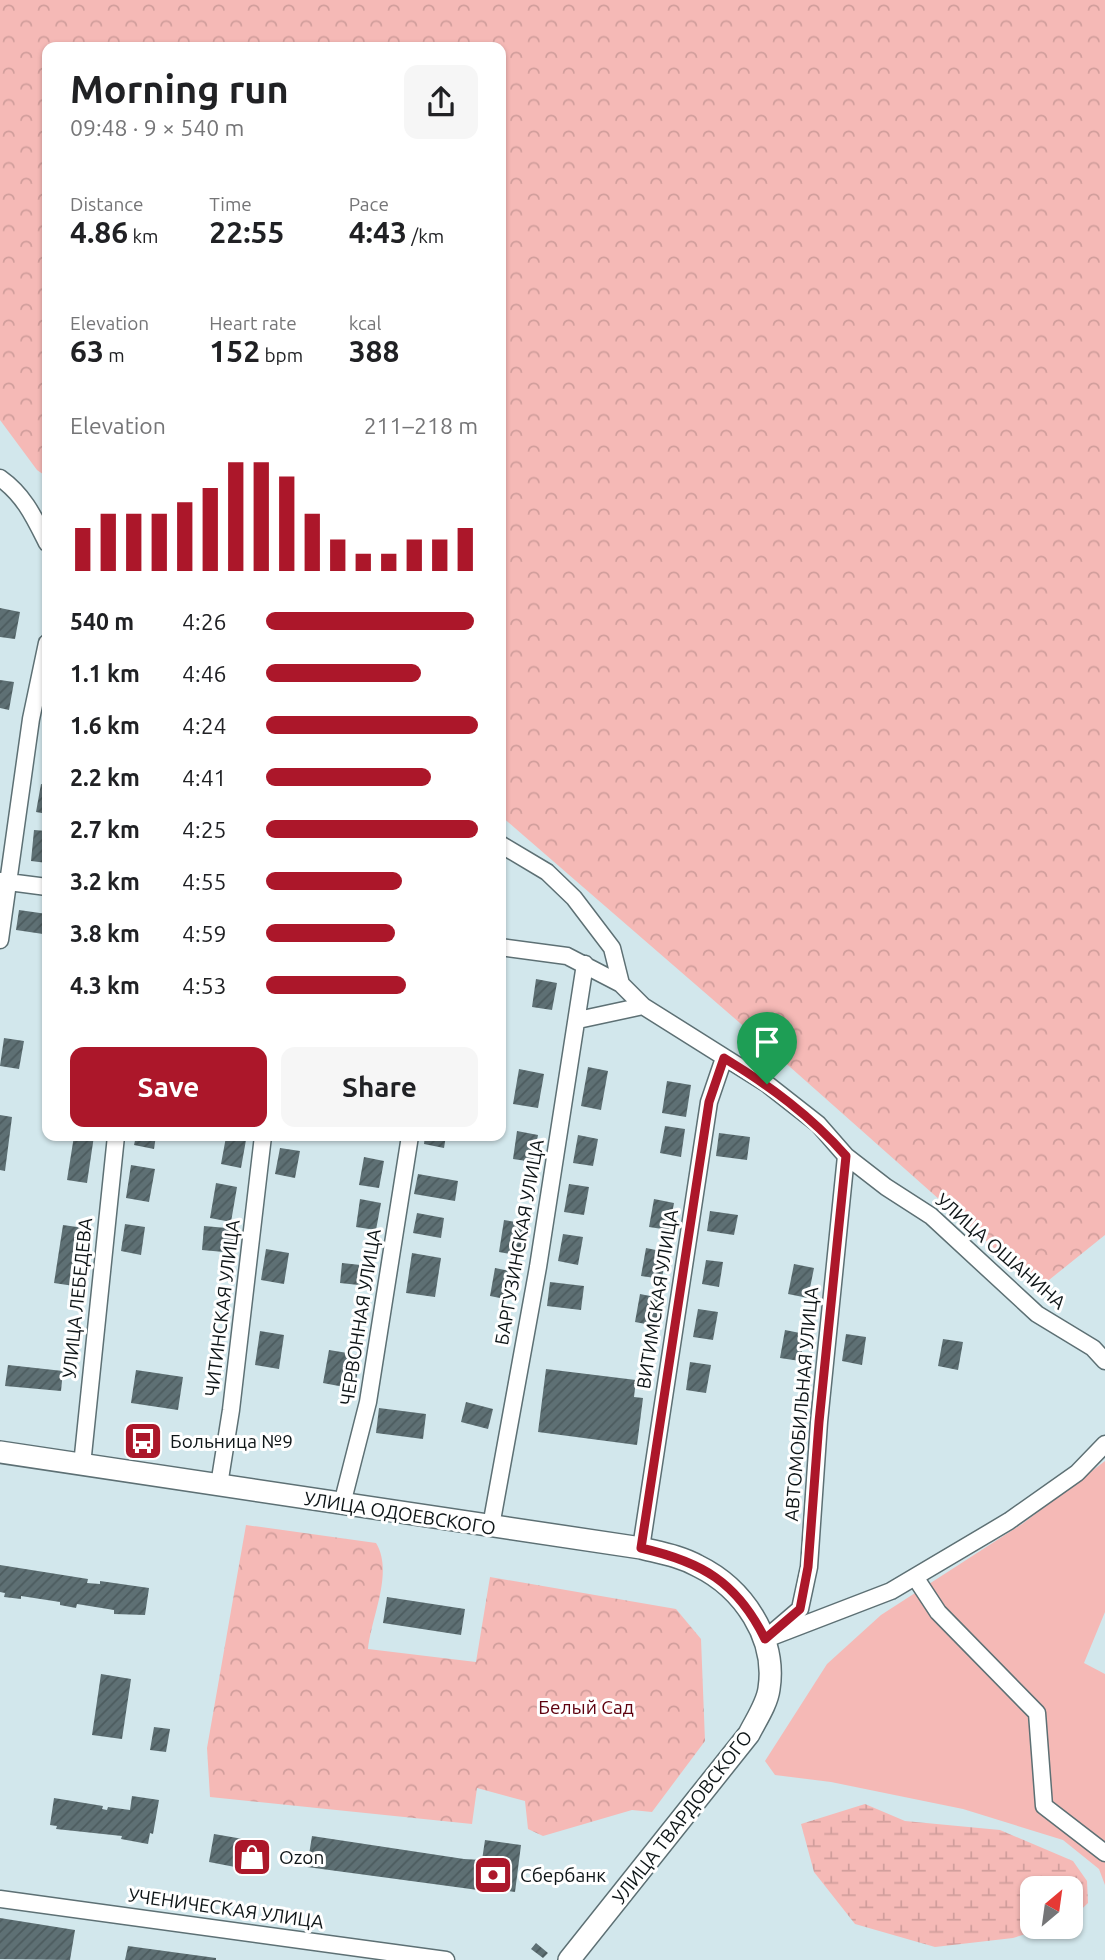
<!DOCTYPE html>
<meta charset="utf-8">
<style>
body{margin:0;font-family:Ubuntu,sans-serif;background:#f6f6f6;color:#202124;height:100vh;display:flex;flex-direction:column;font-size:26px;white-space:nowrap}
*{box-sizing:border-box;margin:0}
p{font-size:23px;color:#757577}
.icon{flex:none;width:38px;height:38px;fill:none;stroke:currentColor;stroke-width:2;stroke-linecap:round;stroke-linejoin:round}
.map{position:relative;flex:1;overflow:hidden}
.side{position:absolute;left:42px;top:42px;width:464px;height:1099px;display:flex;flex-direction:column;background:#fff;border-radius:14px;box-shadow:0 2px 5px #0004}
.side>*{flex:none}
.needle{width:46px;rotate:29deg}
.buttons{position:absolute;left:1020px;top:1876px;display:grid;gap:14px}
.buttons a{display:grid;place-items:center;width:63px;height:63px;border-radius:14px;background:#fff;box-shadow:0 2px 5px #0004;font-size:35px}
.pin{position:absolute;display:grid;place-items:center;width:60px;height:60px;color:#fff;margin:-72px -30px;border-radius:50% 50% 50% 0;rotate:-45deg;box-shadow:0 0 7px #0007}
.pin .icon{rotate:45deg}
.round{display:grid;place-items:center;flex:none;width:74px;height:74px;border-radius:14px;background:#f6f6f6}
.summary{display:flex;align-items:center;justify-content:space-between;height:119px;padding:0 28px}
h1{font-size:38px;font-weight:700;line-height:52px}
.figures{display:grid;grid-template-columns:repeat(3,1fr);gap:10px;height:119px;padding:7px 28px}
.figures div{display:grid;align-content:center}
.figures b{font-size:30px;font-weight:700}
.figures small{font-size:19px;font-weight:400}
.figures p{font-size:19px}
.chart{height:196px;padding:14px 28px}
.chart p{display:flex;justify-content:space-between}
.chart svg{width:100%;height:126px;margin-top:7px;stroke:#ac172a;stroke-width:6}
.cta{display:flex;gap:14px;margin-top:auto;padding:14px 28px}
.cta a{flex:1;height:80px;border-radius:14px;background:#ac172a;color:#fff;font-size:28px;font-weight:700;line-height:80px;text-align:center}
.cta a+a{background:#f6f6f6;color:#202124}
ul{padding:0 28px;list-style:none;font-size:23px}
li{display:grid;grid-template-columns:112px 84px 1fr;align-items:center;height:52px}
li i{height:18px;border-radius:9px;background:#ac172a}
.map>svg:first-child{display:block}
.green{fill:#f5b9b6}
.forest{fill:url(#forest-crowns)}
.wetland{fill:url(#wetland-marsh)}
.building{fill:url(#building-hatch)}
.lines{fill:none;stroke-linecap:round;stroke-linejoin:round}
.minor-casing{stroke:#5d7074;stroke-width:19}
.tertiary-casing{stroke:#5d7074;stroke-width:24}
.minor{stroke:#fff;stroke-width:16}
.tertiary{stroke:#fff;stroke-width:21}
.route-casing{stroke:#fff;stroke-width:14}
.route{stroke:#ac172a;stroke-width:9}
.labels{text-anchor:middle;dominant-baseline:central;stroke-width:6;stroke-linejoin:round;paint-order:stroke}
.street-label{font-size:19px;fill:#0e1517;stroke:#fff}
.poi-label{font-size:19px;fill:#0e1517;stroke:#fff;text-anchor:start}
.park-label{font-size:19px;fill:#5e000e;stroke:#fff}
</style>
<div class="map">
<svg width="1105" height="1960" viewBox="0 0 1105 1960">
<defs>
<pattern id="forest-crowns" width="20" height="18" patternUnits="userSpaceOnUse" patternTransform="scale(1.75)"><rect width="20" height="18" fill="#f5b9b6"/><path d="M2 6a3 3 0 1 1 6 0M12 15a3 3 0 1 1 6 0" fill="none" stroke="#d19e9c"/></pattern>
<pattern id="wetland-marsh" width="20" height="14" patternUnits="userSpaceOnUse" patternTransform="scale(1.75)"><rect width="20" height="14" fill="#f5b9b6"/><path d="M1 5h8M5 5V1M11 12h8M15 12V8" fill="none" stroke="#d19e9c"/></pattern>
<pattern id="building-hatch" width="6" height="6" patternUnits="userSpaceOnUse" patternTransform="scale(1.75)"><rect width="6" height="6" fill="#5e7074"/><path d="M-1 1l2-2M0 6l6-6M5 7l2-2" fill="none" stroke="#4c5b5e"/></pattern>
</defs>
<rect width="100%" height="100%" fill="#d2e7ec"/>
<path class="green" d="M1105,1461V1612L1084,1663L1105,1674V1885L1099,1869L1063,1840L963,1809L831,1782L775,1775L765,1761L827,1664L881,1615L1022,1524Z"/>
<path class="forest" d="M0,0H1105V1235L1039,1288L763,1043L501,816L500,47H47V477L37,470L0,420Z
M246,1525L376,1543C394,1572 371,1618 368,1649L476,1662L490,1577L676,1609L701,1639L705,1741L652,1812L632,1810L543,1836L528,1829L525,1801L477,1788L472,1824L210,1797L207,1748Z"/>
<path class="wetland" d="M865,1804L905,1821L1000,1830L1073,1861L1087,1881L1088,1903L1071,1919V1888H1032V1927H1048L1013,1938L935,1947L855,1924L814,1872L801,1824Z"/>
<path class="building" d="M0,608L20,612L15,639L0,637Z
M0,680L14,682L9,710L0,708Z
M41,784L47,785V814L36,812Z
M34,830L47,831V863L31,861Z
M19,910L47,914L43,934L16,930Z
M536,979L557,983L552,1010L532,1007Z
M4,1038L24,1041L19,1069L0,1066Z
M588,1067L608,1071L601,1110L581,1106Z
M519,1069L544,1074L538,1108L513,1104Z
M667,1081L691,1085L686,1117L662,1113Z
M0,1115L12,1117L5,1171L0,1170Z
M665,1126L685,1129L681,1157L660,1153Z
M517,1131L538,1135L533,1162L513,1159Z
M719,1133L750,1137L747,1160L716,1156Z
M578,1135L598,1139L593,1166L573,1163Z
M74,1136H94L87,1183L67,1180Z
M136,1136H156L154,1149L134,1145Z
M425,1136H446L444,1148L424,1144Z
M226,1137L246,1140L241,1168L221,1164Z
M280,1148L300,1151L295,1178L275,1174Z
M364,1157L384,1161L379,1188L359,1185Z
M131,1165L155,1169L149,1202L126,1198Z
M418,1174L458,1181L455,1201L414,1194Z
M216,1183L237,1187L231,1222L210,1218Z
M569,1184L589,1187L584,1215L564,1212Z
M360,1199L381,1203L376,1230L356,1227Z
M654,1199L674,1203L669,1230L649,1227Z
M710,1211L738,1215L734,1235L707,1231Z
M417,1213L444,1218L441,1238L413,1233Z
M504,1220L528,1224L522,1256L499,1252Z
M125,1224L145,1227L141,1255L121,1251Z
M63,1225L84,1228L74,1286L54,1283Z
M204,1226L238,1229L235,1253L202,1250Z
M563,1234L583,1237L578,1265L558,1261Z
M646,1248L666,1252L662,1279L641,1276Z
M266,1249L289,1253L284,1284L261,1280Z
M412,1253L441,1258L435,1297L406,1293Z
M706,1260L723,1262L719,1287L702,1284Z
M342,1263L370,1266L368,1286L340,1283Z
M794,1264L814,1268L808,1298L788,1294Z
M495,1268L515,1272L510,1300L490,1296Z
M550,1282L584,1286L581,1310L547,1306Z
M640,1294L660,1298L656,1326L635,1322Z
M698,1309L718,1312L713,1340L693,1337Z
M785,1330L805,1334L800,1361L780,1358Z
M260,1331L284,1335L279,1369L255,1365Z
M846,1334L866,1337L862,1365L842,1361Z
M943,1339L963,1342L958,1370L938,1366Z
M329,1350L360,1355L355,1389L323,1383Z
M690,1362L711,1365L706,1393L686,1390Z
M8,1365L63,1371L61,1391L5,1386Z
M546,1369L636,1380L634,1397L643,1398L637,1445L538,1432Z
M136,1370L183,1377L178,1410L131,1403Z
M466,1402L493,1409L488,1429L461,1422Z
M379,1408L426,1414L423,1439L376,1433Z
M0,1565L88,1579L87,1583L100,1584V1581L149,1588L145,1615L114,1614V1610L77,1604L76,1608L60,1605V1602L21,1596V1599L4,1597L5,1593L0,1592Z
M387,1597L465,1609L461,1635L383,1623Z
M101,1674L131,1679L122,1739L92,1735Z
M154,1727L170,1729L166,1752L150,1750Z
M132,1796L159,1800L153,1834L150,1833L148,1844L121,1839L122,1836L56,1829L57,1826L50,1825L54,1798L103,1806L102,1809L107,1810L108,1807L130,1810Z
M214,1834L261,1842L256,1871L209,1862Z
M312,1836L464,1859L482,1860L485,1840L521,1845L515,1892L479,1887L478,1890L307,1867Z
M0,1918L75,1930L70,1960L0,1959Z
M536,1943L548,1953L543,1958L531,1949Z
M128,1946L216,1958V1960H125Z"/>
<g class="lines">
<g class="minor-casing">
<path id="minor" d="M0,478C24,495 34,517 47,543
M500,844L547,872L574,898L612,948L621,984L643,1006L767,1084L818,1124L846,1156L886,1187L931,1216L1037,1314L1093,1348L1105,1361
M0,881L47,887
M0,940L31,719L47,643
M500,947L567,956L621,984
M578,1020L643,1006
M82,1465L116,1136
M219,1485L231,1410L263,1136
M342,1504L368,1402L410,1136
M491,1526L538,1267L585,964
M641,1548L709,1102L724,1058
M915,1577L938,1612L1037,1713L1044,1806L1105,1853
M774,1636L891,1591L1009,1521L1077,1473L1105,1444
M765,1639L800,1609L809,1567L819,1422L846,1156
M0,1899L446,1960"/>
</g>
<g class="tertiary-casing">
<path id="tertiary" d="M0,1452L641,1548C661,1553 680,1556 698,1566C743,1588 777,1638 769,1689C767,1704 756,1720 749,1734L569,1960"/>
</g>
<use href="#minor" class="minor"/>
<use href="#tertiary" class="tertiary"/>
</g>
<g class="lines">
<g class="route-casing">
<path id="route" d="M724,1058C770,1086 811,1116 846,1156L819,1422L808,1567L800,1609L765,1639C737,1582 702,1562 641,1548L709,1102Z"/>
</g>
<use href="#route" class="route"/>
</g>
<defs>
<g id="bus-square" transform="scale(2.0125)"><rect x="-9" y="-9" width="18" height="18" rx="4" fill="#ac172a" stroke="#fff"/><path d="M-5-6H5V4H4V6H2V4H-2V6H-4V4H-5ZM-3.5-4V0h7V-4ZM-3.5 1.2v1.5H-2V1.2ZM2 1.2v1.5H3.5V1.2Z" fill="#fff"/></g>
<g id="shop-square" transform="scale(2.0125)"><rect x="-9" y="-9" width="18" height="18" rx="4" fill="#ac172a" stroke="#fff"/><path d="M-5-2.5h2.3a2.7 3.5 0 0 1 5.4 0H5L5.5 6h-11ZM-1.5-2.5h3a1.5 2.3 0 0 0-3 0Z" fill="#fff"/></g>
<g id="bank-square" transform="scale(2.0125)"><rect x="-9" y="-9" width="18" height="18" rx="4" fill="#ac172a" stroke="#fff"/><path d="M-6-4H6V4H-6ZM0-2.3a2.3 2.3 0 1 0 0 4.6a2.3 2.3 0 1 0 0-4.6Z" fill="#fff"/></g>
</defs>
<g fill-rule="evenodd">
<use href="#bus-square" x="143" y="1441"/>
<use href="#shop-square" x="252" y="1857"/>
<use href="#bank-square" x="493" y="1875"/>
</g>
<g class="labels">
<g class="street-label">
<text transform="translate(519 1242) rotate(-80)">БАРГУЗИНСКАЯ УЛИЦА</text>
<text transform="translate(1001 1251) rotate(41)">УЛИЦА ОШАНИНА</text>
<text transform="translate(77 1298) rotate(-84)">УЛИЦА ЛЕБЕДЕВА</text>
<text transform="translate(657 1299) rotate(-81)">ВИТИМСКАЯ УЛИЦА</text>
<text transform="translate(222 1308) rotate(-83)">ЧИТИНСКАЯ УЛИЦА</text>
<text transform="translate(360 1317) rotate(-81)">ЧЕРВОННАЯ УЛИЦА</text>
<text transform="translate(801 1404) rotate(-85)">АВТОМОБИЛЬНАЯ УЛИЦА</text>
<text transform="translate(400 1513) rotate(9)">УЛИЦА ОДОЕВСКОГО</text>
<text transform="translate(682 1817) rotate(-52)">УЛИЦА ТВАРДОВСКОГО</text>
<text transform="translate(226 1908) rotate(8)">УЧЕНИЧЕСКАЯ УЛИЦА</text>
</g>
<g class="poi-label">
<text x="170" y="1441">Больница №9</text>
<text x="279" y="1857">Ozon</text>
<text x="520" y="1875">Сбербанк</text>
</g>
<g class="park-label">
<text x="586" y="1707">Белый Сад</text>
</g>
</g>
</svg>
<div class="buttons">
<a><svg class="needle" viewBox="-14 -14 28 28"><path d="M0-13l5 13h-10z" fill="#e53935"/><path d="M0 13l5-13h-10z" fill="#757577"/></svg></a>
</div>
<div class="pin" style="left:767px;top:1084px;background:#1e9e55"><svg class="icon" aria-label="arrive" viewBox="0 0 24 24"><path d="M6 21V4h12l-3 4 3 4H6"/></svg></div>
<section class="side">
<div class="summary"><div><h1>Morning run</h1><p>09:48 · 9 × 540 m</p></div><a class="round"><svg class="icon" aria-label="share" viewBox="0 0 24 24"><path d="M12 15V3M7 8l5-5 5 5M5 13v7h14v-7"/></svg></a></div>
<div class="figures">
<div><p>Distance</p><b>4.86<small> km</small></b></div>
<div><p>Time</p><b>22:55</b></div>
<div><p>Pace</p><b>4:43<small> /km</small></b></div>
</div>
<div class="figures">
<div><p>Elevation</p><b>63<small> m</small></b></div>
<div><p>Heart rate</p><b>152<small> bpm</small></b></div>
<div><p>kcal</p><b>388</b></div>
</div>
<div class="chart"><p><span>Elevation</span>211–218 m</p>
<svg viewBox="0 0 160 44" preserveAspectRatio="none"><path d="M5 44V29M15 44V24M25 44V24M35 44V24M45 44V20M55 44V15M65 44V6M75 44V6M85 44V11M95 44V24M105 44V33M115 44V38M125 44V38M135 44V33M145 44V33M155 44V29"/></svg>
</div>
<ul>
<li><b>540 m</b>4:26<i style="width:98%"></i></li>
<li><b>1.1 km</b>4:46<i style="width:73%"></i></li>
<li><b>1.6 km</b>4:24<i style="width:100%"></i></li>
<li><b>2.2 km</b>4:41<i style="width:78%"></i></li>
<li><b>2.7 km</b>4:25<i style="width:100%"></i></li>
<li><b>3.2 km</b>4:55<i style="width:64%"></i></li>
<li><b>3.8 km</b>4:59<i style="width:61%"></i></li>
<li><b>4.3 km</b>4:53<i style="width:66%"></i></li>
</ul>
<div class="cta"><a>Save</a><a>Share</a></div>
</section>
</div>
